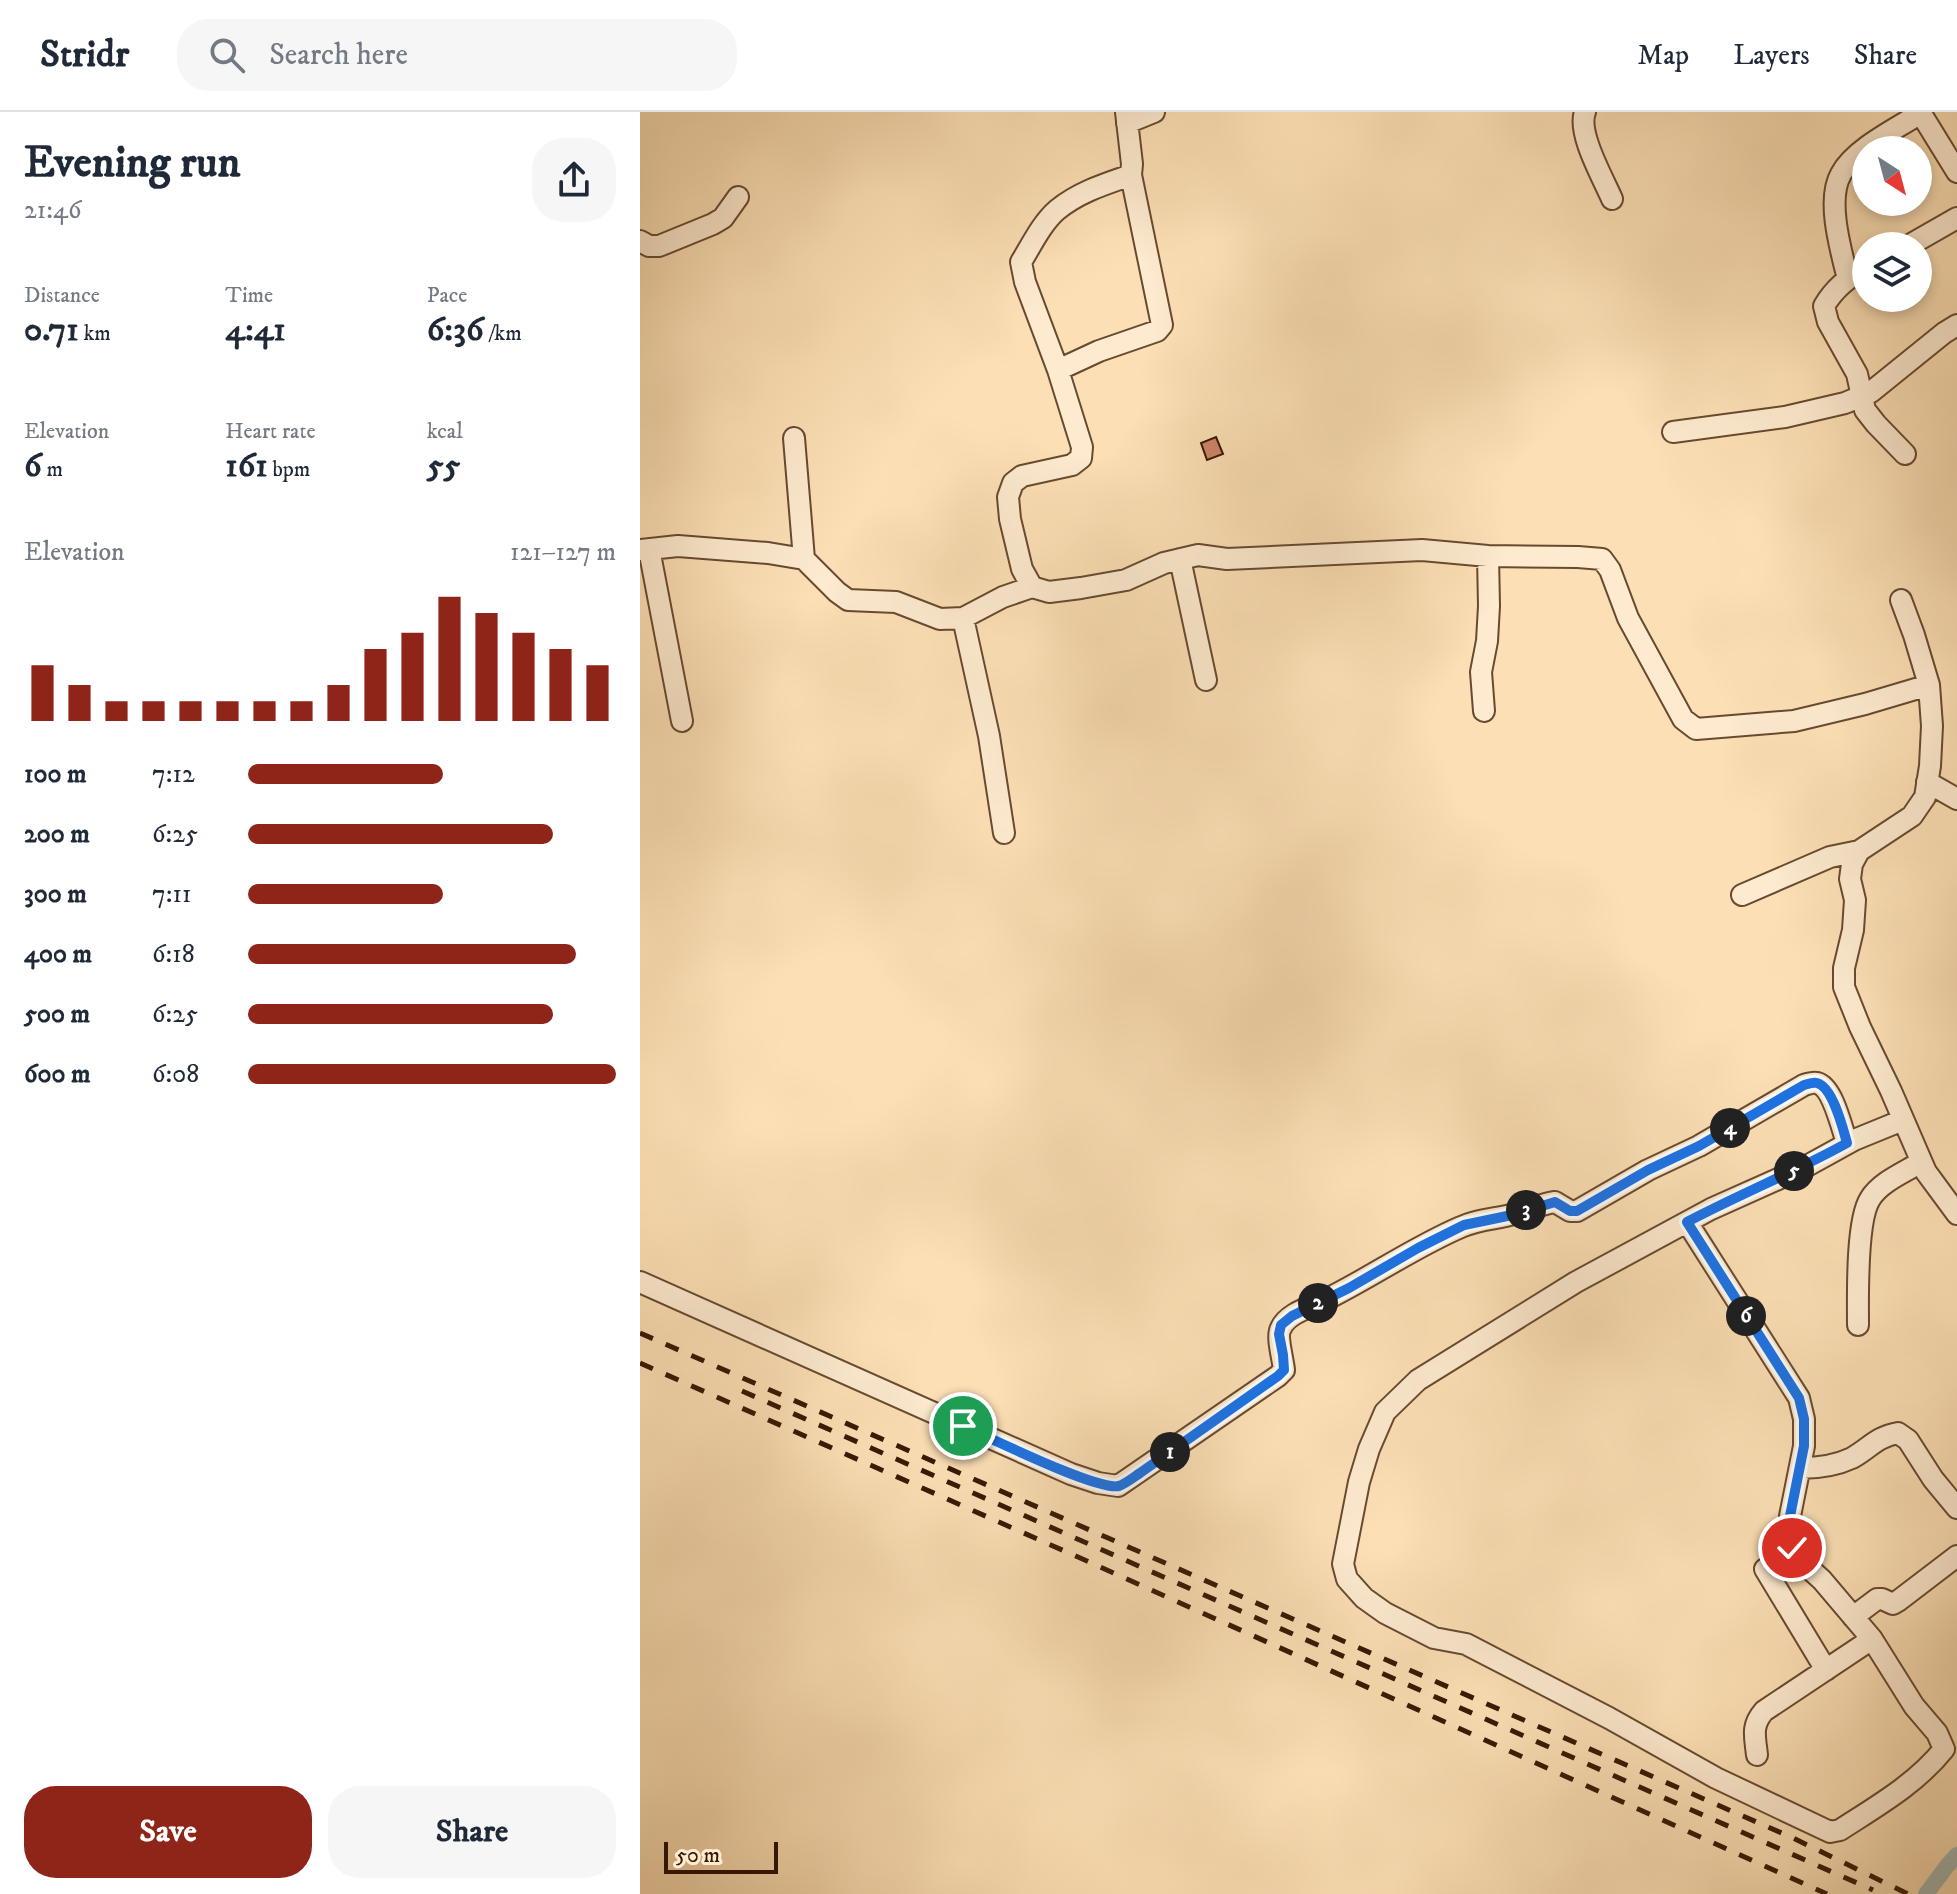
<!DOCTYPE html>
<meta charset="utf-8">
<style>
body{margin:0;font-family:"IM FELL DW Pica",serif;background:#f6f6f7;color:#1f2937;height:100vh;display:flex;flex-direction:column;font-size:30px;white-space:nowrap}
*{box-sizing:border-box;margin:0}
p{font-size:26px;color:#747a83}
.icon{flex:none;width:44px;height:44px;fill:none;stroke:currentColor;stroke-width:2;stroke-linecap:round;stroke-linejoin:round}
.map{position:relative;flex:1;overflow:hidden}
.panel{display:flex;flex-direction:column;background:#fff;width:640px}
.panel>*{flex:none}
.needle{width:52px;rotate:144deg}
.buttons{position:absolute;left:1212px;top:24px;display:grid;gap:16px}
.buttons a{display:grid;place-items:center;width:80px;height:80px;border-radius:50%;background:#fff;box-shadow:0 4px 12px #0003;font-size:40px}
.scale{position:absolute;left:24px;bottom:20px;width:114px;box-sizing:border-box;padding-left:8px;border:4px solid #371802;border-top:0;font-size:22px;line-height:28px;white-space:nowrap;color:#371802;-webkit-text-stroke:6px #fdeacf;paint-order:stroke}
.pin{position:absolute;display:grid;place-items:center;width:68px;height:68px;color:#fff;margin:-34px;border:4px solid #fff;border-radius:50%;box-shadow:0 2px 8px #0007}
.km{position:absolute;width:40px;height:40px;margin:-20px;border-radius:50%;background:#222;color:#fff;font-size:22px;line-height:40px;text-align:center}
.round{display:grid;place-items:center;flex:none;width:84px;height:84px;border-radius:32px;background:#f6f6f7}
.headline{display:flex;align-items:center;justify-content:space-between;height:136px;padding:0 24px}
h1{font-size:44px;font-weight:700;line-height:60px}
.stats{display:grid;grid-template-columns:repeat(3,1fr);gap:12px;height:136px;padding:8px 24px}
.stats div{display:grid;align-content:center}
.stats b{font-size:34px;font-weight:700}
.stats small{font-size:22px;font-weight:400}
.stats p{font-size:22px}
.chart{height:224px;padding:16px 24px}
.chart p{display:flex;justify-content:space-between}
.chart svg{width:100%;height:144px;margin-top:8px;stroke:#8f2418;stroke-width:6}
.button{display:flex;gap:16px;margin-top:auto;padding:16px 24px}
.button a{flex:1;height:92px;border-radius:32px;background:#8f2418;color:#fff;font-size:32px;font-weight:700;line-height:92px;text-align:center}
.button a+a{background:#f6f6f7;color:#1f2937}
ul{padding:0 24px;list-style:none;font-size:26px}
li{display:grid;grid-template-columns:128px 96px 1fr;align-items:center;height:60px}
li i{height:20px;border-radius:10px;background:#8f2418}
header{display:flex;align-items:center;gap:48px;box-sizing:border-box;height:112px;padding:0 40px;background:#fff;border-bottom:2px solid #e0e1e3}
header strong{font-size:38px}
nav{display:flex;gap:44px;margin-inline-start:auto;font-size:28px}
.search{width:560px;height:72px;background:#f6f6f7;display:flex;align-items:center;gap:20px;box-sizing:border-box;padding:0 28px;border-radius:32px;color:#747a83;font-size:30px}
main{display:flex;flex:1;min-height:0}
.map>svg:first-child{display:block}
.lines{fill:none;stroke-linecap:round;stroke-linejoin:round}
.canal{stroke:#a2bab7;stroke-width:16}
.building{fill:#ce846a;stroke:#371802;stroke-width:2}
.minor-casing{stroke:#684a2f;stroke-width:24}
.minor{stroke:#fdeacf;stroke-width:20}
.rail{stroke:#371802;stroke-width:5;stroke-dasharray:14 14;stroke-linecap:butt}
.route-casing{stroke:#fff;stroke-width:16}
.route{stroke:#1a73e8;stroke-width:10}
</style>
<header>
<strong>Stridr</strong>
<div class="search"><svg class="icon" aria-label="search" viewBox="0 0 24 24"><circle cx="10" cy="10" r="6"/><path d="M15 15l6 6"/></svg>Search here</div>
<nav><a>Map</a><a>Layers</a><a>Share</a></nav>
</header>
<main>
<section class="panel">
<div class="headline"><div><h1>Evening run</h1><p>21:46</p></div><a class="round"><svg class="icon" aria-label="share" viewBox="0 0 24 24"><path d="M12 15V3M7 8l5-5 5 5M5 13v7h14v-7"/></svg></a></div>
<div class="stats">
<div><p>Distance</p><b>0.71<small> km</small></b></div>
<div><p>Time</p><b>4:41</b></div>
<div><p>Pace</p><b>6:36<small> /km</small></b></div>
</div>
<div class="stats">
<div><p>Elevation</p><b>6<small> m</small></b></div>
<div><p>Heart rate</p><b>161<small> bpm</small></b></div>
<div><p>kcal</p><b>55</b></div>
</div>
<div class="chart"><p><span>Elevation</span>121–127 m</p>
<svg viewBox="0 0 160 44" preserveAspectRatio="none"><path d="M5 44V27M15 44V33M25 44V38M35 44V38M45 44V38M55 44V38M65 44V38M75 44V38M85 44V33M95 44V22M105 44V17M115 44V6M125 44V11M135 44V17M145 44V22M155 44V27"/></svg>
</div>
<ul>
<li><b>100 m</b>7:12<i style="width:53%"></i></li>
<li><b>200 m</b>6:25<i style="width:83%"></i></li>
<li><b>300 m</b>7:11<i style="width:53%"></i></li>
<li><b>400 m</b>6:18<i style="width:89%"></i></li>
<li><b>500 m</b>6:25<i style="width:83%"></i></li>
<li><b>600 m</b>6:08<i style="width:100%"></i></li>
</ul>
<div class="button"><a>Save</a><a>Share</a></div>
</section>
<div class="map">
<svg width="1317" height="1782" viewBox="0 0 1317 1782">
<rect width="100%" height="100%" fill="#fcdfb5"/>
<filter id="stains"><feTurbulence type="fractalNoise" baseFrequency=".0025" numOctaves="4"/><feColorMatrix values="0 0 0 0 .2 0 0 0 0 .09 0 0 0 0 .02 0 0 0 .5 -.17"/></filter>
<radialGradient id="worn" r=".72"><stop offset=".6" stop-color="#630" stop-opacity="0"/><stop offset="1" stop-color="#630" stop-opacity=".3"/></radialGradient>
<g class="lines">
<path class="canal" d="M1286,1782L1307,1754L1317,1743"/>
</g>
<path class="building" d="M576,325L583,342L567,348L561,331Z"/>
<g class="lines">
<g class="minor-casing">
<path id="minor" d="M486,0L492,52L491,63L522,213L517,219L459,239L418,258L442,335L441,346L432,353L382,364L373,371L368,385L370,407L382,457L392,475L409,480L441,476L486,468L524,451L558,443L587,447L782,438L848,444L938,445L962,447L970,458L988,506L1043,607L1056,617L1154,609L1225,592L1289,573L1292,614L1290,654L1285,685L1272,704L1219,739L1212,752L1210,767L1215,788L1213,818L1204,856V875L1220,915L1251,979L1286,1060L1317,1102
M945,0C937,21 963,66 972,87
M1280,0L1317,60
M487,11L514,0
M0,129L9,134H19L73,112L83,106L98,85
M1268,134L1317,106
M1226,156C1208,165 1194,177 1184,194L1188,210L1217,262L1225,298L1236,312L1265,342
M1208,167C1201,139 1186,88 1201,62C1214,37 1257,16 1281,1
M418,258L385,170L381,150C392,132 402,111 417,98C439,80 465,72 491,63
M1033,320L1145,305L1205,291L1231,280L1304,221L1317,213
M154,326L164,447
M9,437L42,609
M0,438L38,434L128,441L164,447L197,480L208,488L256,490L300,507L323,506L363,485L392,475
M540,447L566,568
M1261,488L1274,523L1289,573
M323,506L349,624L364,721
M844,599L841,560L847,529L849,494L848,444
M1287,670L1317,687
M1102,783L1190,745L1219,739
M1047,1110L1159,1286L1164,1307V1334L1150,1404L1152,1436L1161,1449L1182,1468L1232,1527L1274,1594L1297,1621L1304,1637C1276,1672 1237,1694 1200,1718L1190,1720L1076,1666L969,1606L826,1532L794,1526L745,1501L724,1486L707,1467L703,1452L719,1370L729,1337L745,1300L778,1268L936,1170L1071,1097L1165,1055L1214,1028L1263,1008
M0,1170L431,1362L458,1371L478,1374L638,1264L644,1258C643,1247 636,1224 641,1216C647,1202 668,1196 681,1190C729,1167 772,1136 821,1115C838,1107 857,1107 874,1102C888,1098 901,1092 915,1090L930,1099H937L1008,1058L1059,1034L1164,973C1167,972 1173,970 1177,971C1193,975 1202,1017 1207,1031
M1218,1213C1218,1185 1216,1109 1230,1087C1240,1070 1265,1060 1281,1050
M1161,1356C1179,1356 1195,1354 1212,1346C1230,1336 1236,1325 1258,1321L1268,1328L1293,1367L1317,1396
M1125,1457L1186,1558
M1213,1505L1237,1487H1242L1253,1492L1258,1489L1317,1444
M1117,1643C1115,1624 1111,1614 1124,1599L1232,1527"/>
</g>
<use href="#minor" class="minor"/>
<path class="rail" d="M0,1221L1153,1726L1268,1782
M0,1251L447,1449L1187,1782
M102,1279L1233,1778"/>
</g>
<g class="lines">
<g class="route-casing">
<path id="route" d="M323,1314C349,1325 457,1379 479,1374C485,1372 494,1365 500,1361L638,1264L644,1258L643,1243L639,1222L641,1213L652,1204L709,1176L778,1136L824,1113L872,1103L915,1090L930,1099H937L1008,1058L1059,1034L1164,973C1168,972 1173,970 1177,971C1193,975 1203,1017 1207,1031C1155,1060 1100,1082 1047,1110L1159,1286L1164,1307V1334L1150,1404L1152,1436"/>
</g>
<use href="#route" class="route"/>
</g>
<rect width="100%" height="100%" filter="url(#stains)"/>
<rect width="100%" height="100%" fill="url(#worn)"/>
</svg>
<div class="buttons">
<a><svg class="needle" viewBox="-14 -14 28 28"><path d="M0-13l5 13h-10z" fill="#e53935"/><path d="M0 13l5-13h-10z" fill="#747a83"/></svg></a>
<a><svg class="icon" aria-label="layers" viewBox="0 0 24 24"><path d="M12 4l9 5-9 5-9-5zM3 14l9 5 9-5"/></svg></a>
</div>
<div class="scale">50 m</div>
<div class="pin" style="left:323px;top:1314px;background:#1e9e55"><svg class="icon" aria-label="arrive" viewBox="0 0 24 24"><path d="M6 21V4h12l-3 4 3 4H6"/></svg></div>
<div class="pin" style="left:1152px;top:1436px;background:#d93025"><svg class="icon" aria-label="check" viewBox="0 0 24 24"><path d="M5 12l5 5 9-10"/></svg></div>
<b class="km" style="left:530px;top:1340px">1</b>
<b class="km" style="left:678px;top:1191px">2</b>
<b class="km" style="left:886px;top:1098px">3</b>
<b class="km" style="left:1090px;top:1016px">4</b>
<b class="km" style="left:1154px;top:1059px">5</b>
<b class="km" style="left:1106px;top:1204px">6</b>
</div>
</main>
